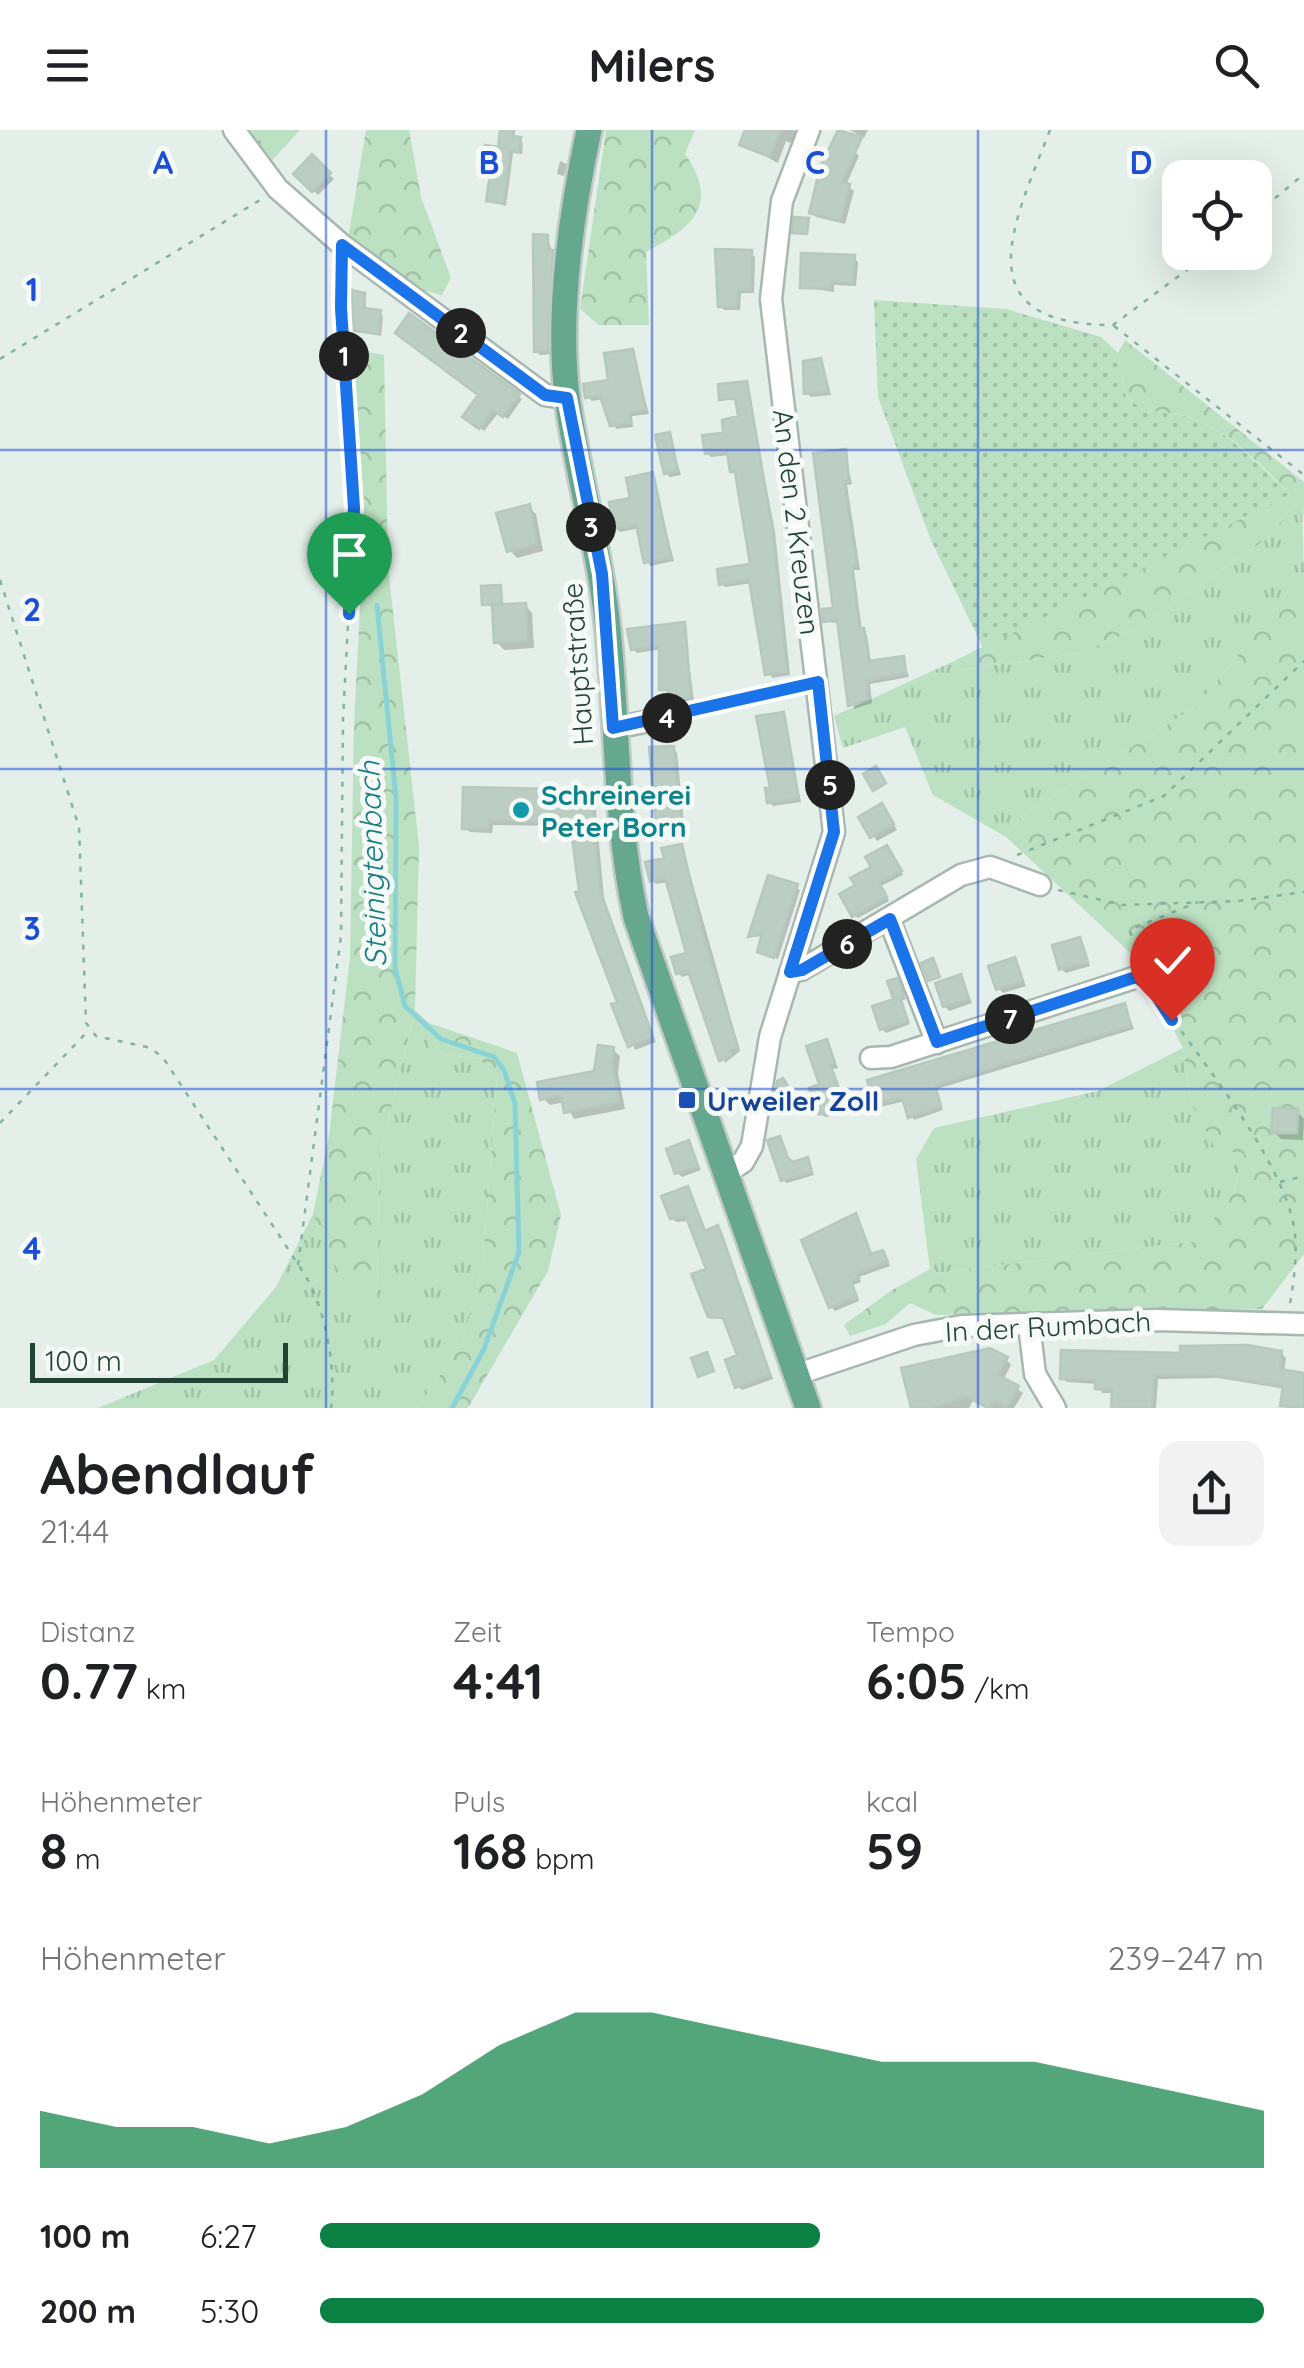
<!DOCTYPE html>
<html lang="de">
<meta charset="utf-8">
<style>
body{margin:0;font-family:Quicksand,sans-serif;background:#f2f2f2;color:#202124;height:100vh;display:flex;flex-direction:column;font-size:38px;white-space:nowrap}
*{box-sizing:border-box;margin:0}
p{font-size:32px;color:#757577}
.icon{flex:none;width:55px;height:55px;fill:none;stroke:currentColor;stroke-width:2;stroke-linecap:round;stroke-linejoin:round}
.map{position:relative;height:1278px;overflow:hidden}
.details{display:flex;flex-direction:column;background:#fff;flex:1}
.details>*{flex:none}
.buttons{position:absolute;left:1162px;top:30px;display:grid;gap:20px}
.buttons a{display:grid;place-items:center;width:110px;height:110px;border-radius:20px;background:#fff;box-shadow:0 10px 40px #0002;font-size:50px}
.scale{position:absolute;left:30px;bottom:25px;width:258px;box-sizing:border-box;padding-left:10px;border:5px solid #224236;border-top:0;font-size:28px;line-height:35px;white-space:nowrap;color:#224236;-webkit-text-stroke:8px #f5faf7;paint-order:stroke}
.pin{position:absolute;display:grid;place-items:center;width:85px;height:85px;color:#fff;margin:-102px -42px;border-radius:50% 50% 50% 0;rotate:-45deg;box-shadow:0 0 10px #0007}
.pin .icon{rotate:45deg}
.km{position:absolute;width:50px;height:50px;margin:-25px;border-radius:50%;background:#222;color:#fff;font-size:28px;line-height:50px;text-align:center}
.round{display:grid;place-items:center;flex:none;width:105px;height:105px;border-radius:20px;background:#f2f2f2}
.overview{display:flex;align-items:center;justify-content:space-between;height:170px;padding:0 40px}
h1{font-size:55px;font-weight:700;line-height:75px}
.stats{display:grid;grid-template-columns:repeat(3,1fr);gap:15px;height:170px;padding:10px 40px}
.stats div{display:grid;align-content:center}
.stats b{font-size:50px;font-weight:700}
.stats small{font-size:28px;font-weight:400}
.stats p{font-size:28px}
.chart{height:280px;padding:20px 40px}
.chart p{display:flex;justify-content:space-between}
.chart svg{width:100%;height:180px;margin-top:10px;fill:#0b8043;opacity:.7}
ul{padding:0 40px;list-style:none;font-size:32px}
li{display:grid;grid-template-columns:160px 120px 1fr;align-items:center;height:75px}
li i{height:25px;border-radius:12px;background:#0b8043}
header{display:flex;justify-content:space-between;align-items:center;height:130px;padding:0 40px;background:#fff;font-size:45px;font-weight:700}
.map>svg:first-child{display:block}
.grass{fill:url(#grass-tufts)}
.forest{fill:url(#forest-crowns)}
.park{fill:url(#park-dots)}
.shadow{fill:#0003}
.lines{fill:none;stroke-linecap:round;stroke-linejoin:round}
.stream{stroke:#89d3d7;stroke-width:5}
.building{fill:#bccdc4;stroke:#b6c9bf;stroke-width:2.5}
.minor-casing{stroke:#a6b8b0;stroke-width:25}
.major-casing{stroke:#c1cac7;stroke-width:30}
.path{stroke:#82b4a0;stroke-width:2.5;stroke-dasharray:5 8;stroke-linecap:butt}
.minor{stroke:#fff;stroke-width:20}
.major{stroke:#66a790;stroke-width:25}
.route-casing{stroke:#fff;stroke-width:20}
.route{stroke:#1a73e8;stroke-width:12}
.grid{fill:none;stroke:#1d4ed8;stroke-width:2.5;stroke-opacity:0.55}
.culture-dot{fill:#0f9aa8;stroke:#f5faf7;stroke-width:4}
.transit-dot{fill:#1a4fb4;stroke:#f5faf7;stroke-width:4}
.labels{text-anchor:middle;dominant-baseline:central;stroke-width:10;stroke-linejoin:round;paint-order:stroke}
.street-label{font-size:28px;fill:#224236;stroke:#f5faf7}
.culture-label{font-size:28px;font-weight:bold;fill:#0d838f;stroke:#f5faf7;text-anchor:start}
.transit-label{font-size:28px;font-weight:bold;fill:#164399;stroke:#f5faf7;text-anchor:start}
.water-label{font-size:30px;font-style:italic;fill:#177c83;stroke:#f5faf7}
.grid-label{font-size:32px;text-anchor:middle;font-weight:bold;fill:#1d4ed8;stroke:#f5faf7;stroke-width:10;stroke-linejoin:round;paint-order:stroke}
</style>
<header><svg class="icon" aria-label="menu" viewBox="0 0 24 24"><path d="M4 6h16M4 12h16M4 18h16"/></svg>Milers<svg class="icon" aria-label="search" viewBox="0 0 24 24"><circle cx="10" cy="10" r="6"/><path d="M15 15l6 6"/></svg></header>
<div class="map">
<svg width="1304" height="1278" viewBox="0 0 1304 1278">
<defs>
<pattern id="grass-tufts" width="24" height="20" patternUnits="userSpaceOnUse" patternTransform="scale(2.5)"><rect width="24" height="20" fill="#bce1c2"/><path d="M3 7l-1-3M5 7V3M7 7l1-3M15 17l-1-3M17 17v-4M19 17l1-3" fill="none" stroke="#a1c2a7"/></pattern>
<pattern id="forest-crowns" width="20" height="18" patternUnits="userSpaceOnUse" patternTransform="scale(2.5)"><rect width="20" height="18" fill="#bce1c2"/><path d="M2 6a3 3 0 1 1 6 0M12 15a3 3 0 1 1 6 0" fill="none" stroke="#a1c2a7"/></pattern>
<pattern id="park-dots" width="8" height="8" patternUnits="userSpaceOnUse" patternTransform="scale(2.5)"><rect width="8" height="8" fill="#bce1c2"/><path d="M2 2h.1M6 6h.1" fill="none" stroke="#a1c2a7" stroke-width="1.8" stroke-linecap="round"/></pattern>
</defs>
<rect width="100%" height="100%" fill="#e4efe9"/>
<path class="grass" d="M223,0H300L259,45Z
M1296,369L1302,374L1304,442L1197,576L1023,685L1006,707L933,665L905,597L843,618L834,586L952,532L962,540L1079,523L1133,501L1275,403Z
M415,880L429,893V915L444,925L479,928L497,948L483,1133L463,1211L418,1278H98L214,1230L276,1157L313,1084L344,1154L377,1176L379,1029Z
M1183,918L1191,973L1244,1024L1234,1061L1197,1111L938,1143L930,1139L916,1029L934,998L1098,961Z"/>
<path class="forest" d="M366,0H409L421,67L451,148L442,165L414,158L348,109Z
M606,0H695L685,24C721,75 692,98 646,122L649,195H599L580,179Z
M1125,210L1304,352V390L1302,374L1296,369L1275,403L1133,501L1079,523L961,540L952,532L1290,364C1250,323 1206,277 1146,282L1126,267L1118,223Z
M356,220L384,225L388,437L419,716L415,880L379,1029L377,1177L364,1174L344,1154L313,1084L329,1005L350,827L354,592L364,403L349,228Z
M1304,442V1124L1262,1179L936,1185L910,1173L886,1194L850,1206L844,1195L892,1160L930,1139L938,1143L1197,1111L1234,1061L1244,1024L1215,1018L1191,973L1183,918L1138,830L1006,707L1023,685L1197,576Z
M429,893L517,923L561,1085L548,1141L468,1278H418L463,1211L483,1133L497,948L479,928L444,925L428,915Z"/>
<path class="park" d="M874,170L1006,179L1101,207L1118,223L1126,267L1146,282C1209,278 1247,324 1290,364L983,518L930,408L878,267Z"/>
<path class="shadow" d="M502,0H515L514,9L523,13L522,24L513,23L506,76L488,70L492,47L484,44L500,19Z
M748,0H794L798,4L794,14L786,11L778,33L742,14Z
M850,0H868L864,8Z
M855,22L859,26L846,55L854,61L845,94L816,87L812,83Z
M312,28L334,49L318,65L297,44Z
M560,31L567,34L564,46L557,44Z
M547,108L555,127L551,224L540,225L536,221Z
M751,123L755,127L754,163H741L740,180H724L720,176Z
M854,128L858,132L856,156L834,155V162L802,157Z
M364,165L367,181L383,186L381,206L356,200Z
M632,221L649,284L632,286L633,297L616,299L604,269L592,271L587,267L611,252Z
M820,231L831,265L811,267L807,263Z
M746,253L775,402L790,545L772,548L752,453L725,457L721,453L752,436L738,345L732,341L730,325L711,327L707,323L741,288L738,271L722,269Z
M518,266L522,269L508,289L499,282L484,301L469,290Z
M669,304L681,345L670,347L666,343Z
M845,322L852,354L847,355L860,440H854L862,501L867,505L871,533L903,528L909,547L870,554L872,573L854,579L840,494L825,491L836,480Z
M652,345L674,431L650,436L640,398L620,402L616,398Z
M529,377L536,384L543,421L517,428L510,420Z
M500,457L503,477L525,475L532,483L534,518L504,520L497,512L494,475L484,474Z
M684,494L694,571H675L671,562L662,559L661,519L637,523L633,519Z
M783,585L801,672L773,676L769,672Z
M673,618L677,623L684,694L662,697L658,693Z
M552,661L557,669L590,665L595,670L604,768L656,912L635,920L582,764L573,696L493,695L492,703L470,702L465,698Z
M885,680L897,700L877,711L861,687Z
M682,716L740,921L725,933L692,844L682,847L678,843L689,824L668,752L656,754L652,750Z
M891,721L903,745L881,756L889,771L858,788L854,785L858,756Z
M770,748L800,760L778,829L760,821L764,806L751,807Z
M1080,810L1090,836L1066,843L1061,839Z
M1014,830L1026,856L1003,863L999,859Z
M960,847L972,873L949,881L945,876Z
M896,851L906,869L900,871L910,894L886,903L882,899L898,870Z
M1125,876L1134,899L937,959L943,980L914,990L905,971L880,977L876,973Z
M826,911L838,938L833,939L849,983L825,987L820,982Z
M613,920L620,926L618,943L625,979L574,989L565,972L550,975L543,968L596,943Z
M1297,981L1304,989L1303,1010L1281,1009L1274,1002Z
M780,1008L791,1033L807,1030L814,1045L787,1053L783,1050Z
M689,1013L701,1040L682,1047L677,1043Z
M688,1059L706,1103L718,1098L722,1102L773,1249L742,1260L737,1256L740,1227L727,1191L710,1185L709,1140L690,1091L676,1092L672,1088Z
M855,1086L873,1126L882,1122L890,1136L859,1147L861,1152L853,1155L859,1171L835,1181L831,1177Z
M1281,1223L1286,1228L1284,1242L1304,1246V1278L1282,1275L1285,1259L1218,1248L1158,1249L1156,1278H1113L1114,1263H1102L1098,1254L1067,1252L1062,1248Z
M1006,1229L1011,1235L1003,1250L1023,1263L1014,1278H987L973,1270L969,1278H913L904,1240Z"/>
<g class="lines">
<path class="stream" d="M377,475L396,669L395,838L405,876L441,909L494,927L504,940L515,974L519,1122L484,1219L452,1278"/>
</g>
<path class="building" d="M500,0H513L512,6L521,7L519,22L510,21L504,74L486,71L490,45L481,44L485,15L498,17Z
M745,0H781L770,27L739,15Z
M838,0L862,7L842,52L850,54L841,91L809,83L820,37Z
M312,24L331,43L312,62L293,44Z
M794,87L809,88L807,104L792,103Z
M533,104L548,105V120H553L548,221L534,222Z
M715,119L752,120L751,160H738L737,177H718Z
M801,123L855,125L853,153L831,152V159L800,158Z
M352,160L365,163L364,178L381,180L378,204L354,201Z
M409,183L520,264L503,287L493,280L479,299L462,287L478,265L395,203Z
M633,219L646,280L629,283L631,293L610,296L600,266L585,268L583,254L608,250L604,223Z
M821,228L829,262L804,264L803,231Z
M747,251L772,396L787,542L765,545L749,450L719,455L717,439L750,434L735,342H730L727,322L705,324L702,305L723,303L722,290L738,286L735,268L719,270L718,254Z
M670,302L678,341L664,344L655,305Z
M846,319L849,351L844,352L857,436L852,437L859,498H864L869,531L904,526L906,543L867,551L868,569L848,576L837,490L823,492L822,479L833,478L813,323Z
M653,342L671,428L644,433L636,395L614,399L609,372L630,368L626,348Z
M530,374L537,414L507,422L496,383Z
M501,455L502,474L482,475L481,456Z
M526,473L528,511L494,513L492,475Z
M685,492L691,568H669L668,560H659V516L631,520L627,499Z
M784,582L799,669L767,673L765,658H770L756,586Z
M674,616L680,691L656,694L649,617Z
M876,636L886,653L873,661L863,644Z
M463,657L553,659V667L591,663L600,761L653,907L628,917L611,874L617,872L575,762L579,761L570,692L489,691V699H462Z
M882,673L894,694L870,708L858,687Z
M682,714L703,805L738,917L730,920L732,926L719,931L688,841L676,844L671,827L686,823L665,748L650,752L645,732L664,728L661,718Z
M887,715L902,741L879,752L887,767L852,787L839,764L855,755L850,748L871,737L865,727Z
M768,745L798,754L774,828L757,822L762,803L748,807Z
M1080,807L1088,832L1059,840L1052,815Z
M1015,827L1023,851L996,860L988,836Z
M933,828L940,847L928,851L921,833Z
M961,844L969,869L943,877L935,853Z
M897,848L904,865L893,868L887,851Z
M900,867L908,891L880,900L872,876Z
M1125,873L1131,896L935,955L941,976L908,988L902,968L874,974L867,950Z
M827,909L835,933L830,935L847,979L832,985L818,984L809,958L819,954L806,916Z
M598,915L614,917L612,934L619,972L564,983L561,965L540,970L537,952L594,941Z
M783,948L790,959L788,981L772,980L777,951Z
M1273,978L1298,979L1297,1003H1271Z
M780,1006L788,1028L793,1032L808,1027L812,1042L781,1051L767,1010Z
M689,1010L698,1036L675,1044L666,1019Z
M688,1056L705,1101L718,1095L770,1245L735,1258L725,1230L737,1225L723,1188L708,1187L691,1144L706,1139L686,1087L670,1089L661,1066Z
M856,1083L871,1124L883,1120L888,1132L857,1143L859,1148L851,1151L857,1167L829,1178L801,1110Z
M1247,1215L1282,1221L1280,1239L1304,1243V1278L1280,1276L1283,1256L1211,1245H1154L1152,1278H1111L1112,1260L1095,1259V1250L1060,1249L1061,1220L1180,1223V1216Z
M990,1218L1008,1227L998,1245L1019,1256L1007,1277L996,1271L988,1278L967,1267L929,1278H911L901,1238Z
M707,1222L714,1241L698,1247L691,1228Z"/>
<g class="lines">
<g class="minor-casing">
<path id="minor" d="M234,0L278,59L342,115L545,265L567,268
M613,598L672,587
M889,789L937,913
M790,842L801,840L961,745L990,737L1040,755
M871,928L891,927L1137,847
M726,1043L743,1032L752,1016L770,907L834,702L771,169L782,71L809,0
M1029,1195L1035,1244L1055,1278
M798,1244L914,1205L962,1196L1157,1190L1304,1194"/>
</g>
<g class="major-casing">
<path id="major" d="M589,0C571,84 557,180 567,266C577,344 600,420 608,499C618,597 615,689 636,787L808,1278"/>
</g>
<path class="path" d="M1050,0C1015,91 960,195 1113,195L1211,122
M1255,85L1304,44
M1114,196L1304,345
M0,229L260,70
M0,450L79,697L86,893L96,906L151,918L164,929L305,1145C326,1181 336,1237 331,1278
M688,583L797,557
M1017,725L1164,666L1304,531
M1058,760L1123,775L1238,771L1304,762
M1143,829L1129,800L1198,772
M1151,859C1193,920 1282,1027 1294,1097C1298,1123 1294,1149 1290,1174
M0,993L89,900
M1280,1052L1304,1046
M298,1135L341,806L343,589L354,379L342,137"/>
<use href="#minor" class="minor"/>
<use href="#major" class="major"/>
</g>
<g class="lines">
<g class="route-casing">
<path id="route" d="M349,484L354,378L341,178L342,115L545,265L567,268L602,444L613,598L818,552L834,702L790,842L802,840L890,789L937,912L1136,847L1150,856L1172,890"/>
</g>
<use href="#route" class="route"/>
</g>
<path class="grid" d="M326,0V1278M652,0V1278M978,0V1278M0,320H1304M0,639H1304M0,959H1304"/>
<circle class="culture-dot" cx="521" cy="680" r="10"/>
<rect class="transit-dot" x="677" y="960" width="20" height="20" rx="5"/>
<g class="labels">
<g class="street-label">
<text transform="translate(797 392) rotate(83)">An den 2 Kreuzen</text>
<text transform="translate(577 534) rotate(-94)">Hauptstraße</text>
<text transform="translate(1048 1196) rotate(-3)">In der Rumbach</text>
</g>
<g class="culture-label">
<text x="541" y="664">Schreinerei<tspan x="541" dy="32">Peter Born</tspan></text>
</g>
<g class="transit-label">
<text x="707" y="970">Urweiler Zoll</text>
</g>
<g class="water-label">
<text transform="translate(372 734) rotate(-92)">Steinigtenbach</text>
</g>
</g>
<g class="grid-label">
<text x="163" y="44">A</text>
<text x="489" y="44">B</text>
<text x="815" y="44">C</text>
<text x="1141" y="44">D</text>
<text x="32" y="171">1</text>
<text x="32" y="491">2</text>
<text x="32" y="810">3</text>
<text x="32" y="1130">4</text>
</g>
</svg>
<div class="buttons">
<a><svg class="icon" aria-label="locate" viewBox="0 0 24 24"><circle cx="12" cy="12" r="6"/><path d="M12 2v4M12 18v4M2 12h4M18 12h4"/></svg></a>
</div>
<div class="scale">100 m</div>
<div class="pin" style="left:349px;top:484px;background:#1e9e55"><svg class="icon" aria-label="arrive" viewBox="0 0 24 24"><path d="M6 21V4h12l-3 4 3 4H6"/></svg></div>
<div class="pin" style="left:1172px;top:890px;background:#d93025"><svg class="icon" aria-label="check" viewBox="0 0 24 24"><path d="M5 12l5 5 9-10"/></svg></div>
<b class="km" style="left:344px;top:226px">1</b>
<b class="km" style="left:461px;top:203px">2</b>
<b class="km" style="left:591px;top:397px">3</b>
<b class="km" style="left:667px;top:588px">4</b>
<b class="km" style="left:830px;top:655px">5</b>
<b class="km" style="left:847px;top:814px">6</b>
<b class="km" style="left:1010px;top:889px">7</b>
</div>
<section class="details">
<div class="overview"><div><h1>Abendlauf</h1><p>21:44</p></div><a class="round"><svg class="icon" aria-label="share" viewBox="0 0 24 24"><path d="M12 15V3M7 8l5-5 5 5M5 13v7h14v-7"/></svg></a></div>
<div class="stats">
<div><p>Distanz</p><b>0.77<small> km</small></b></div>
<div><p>Zeit</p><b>4:41</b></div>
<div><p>Tempo</p><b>6:05<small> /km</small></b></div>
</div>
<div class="stats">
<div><p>Höhenmeter</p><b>8<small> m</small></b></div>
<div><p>Puls</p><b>168<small> bpm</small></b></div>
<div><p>kcal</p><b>59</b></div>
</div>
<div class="chart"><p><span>Höhenmeter</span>239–247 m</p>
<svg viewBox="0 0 160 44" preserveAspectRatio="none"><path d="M0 44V30L10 34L20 34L30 38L40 34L50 26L60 14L70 6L80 6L90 10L100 14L110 18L120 18L130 18L140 22L150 26L160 30V44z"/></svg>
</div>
<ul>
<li><b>100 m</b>6:27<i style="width:53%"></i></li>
<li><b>200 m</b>5:30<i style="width:100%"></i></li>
</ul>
</section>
